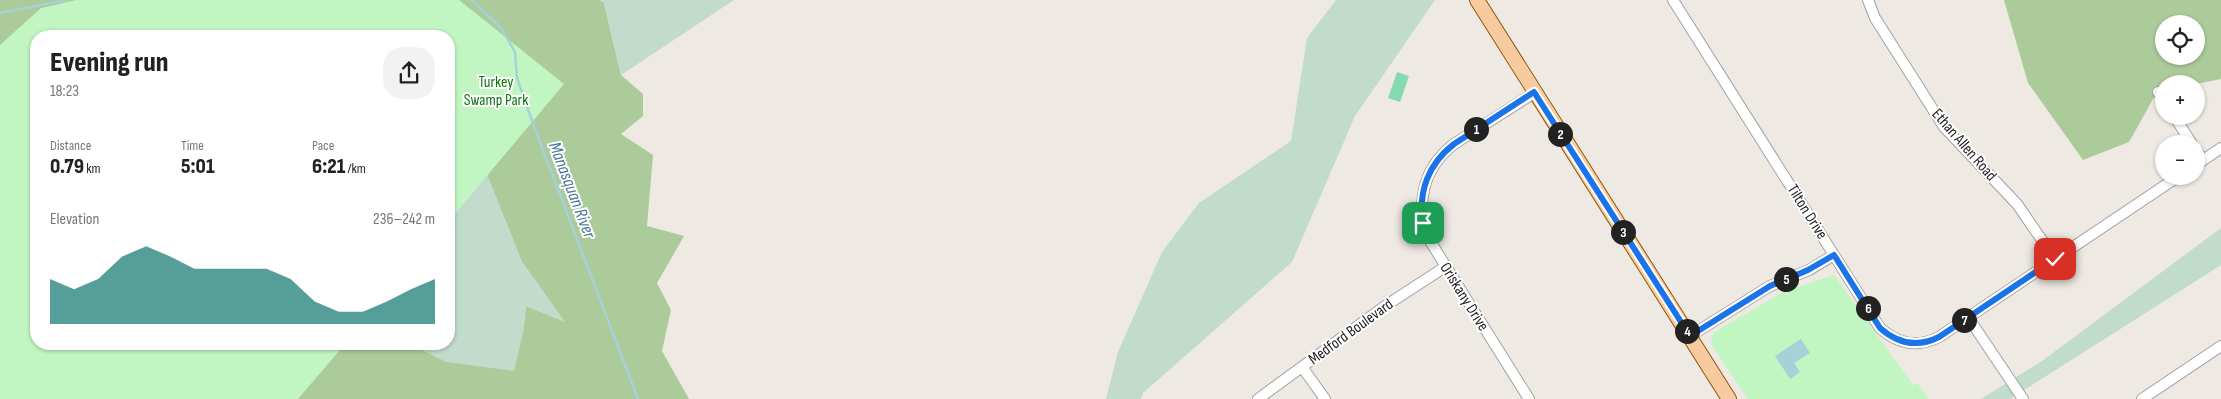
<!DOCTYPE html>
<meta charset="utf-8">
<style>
body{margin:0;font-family:"Sofia Sans Condensed",sans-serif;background:#f2f2f2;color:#222;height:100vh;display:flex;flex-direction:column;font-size:19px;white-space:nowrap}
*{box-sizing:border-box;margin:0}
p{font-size:16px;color:#767676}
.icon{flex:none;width:28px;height:28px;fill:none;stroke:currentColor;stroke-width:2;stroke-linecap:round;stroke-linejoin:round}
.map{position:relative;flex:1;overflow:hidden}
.panel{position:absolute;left:30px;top:30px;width:425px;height:320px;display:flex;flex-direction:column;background:#fff;border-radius:20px;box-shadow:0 1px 4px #0004}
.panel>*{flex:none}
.fabs{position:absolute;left:2155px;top:15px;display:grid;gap:10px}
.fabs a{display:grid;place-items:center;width:50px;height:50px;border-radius:50%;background:#fff;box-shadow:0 1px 4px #0004;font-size:25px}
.pin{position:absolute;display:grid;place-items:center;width:42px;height:42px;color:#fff;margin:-21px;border-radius:10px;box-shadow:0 2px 8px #0006}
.km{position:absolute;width:25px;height:25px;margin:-12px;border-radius:50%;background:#222;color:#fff;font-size:14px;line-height:25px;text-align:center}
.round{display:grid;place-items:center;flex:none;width:52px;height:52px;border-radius:20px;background:#f2f2f2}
.headline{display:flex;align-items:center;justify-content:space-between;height:85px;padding:0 20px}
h1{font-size:28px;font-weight:800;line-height:38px}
.figures{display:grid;grid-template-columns:repeat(3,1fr);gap:8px;height:85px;padding:5px 20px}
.figures div{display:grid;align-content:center}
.figures b{font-size:21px;font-weight:800}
.figures small{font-size:14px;font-weight:400}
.figures p{font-size:14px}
.chart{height:140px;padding:10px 20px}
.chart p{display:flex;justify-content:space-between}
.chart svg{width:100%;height:90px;margin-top:5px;fill:#0f766e;opacity:.7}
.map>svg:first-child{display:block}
.forest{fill:#accb9a;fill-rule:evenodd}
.wetland{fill:#c1dbcd}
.park{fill:#c1f6c2}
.pitch{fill:#84d9b2}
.water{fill:#a5d2d9}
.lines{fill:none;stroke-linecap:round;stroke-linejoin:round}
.stream{stroke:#a5d2d9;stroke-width:2.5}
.minor-casing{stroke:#a1a1a1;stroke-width:12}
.major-casing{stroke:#8f5807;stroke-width:16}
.minor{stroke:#fff;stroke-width:10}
.major{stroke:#f7ca9f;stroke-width:14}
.route-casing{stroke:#fff;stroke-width:10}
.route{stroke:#1a73e8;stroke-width:6}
.labels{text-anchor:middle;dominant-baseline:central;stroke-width:4;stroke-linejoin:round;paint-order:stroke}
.park-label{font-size:16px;fill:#107511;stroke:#fff}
.street-label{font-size:16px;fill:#1d1d1d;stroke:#fff}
.water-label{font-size:18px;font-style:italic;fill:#487799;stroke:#fff}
</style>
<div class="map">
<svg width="2221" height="399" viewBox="0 0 2221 399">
<rect width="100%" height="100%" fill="#eee9e3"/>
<path class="forest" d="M0,0H600L604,3L621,75L643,94V116L621,134L653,155L647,226L684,236L657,283L671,310L662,351L689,399H0ZM36,36H449L487,175L522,262L564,321L526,306L523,333L447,362L410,344H36Z
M2004,0H2221V79L2196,84H2164V90L2157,92L2129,142L2083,160L2028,83ZM2164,24H2196V56H2164Z"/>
<path class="wetland" d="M600,0H734L621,75L604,3Z
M1336,0H1435L1355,116L1292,262L1143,393L1141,399H1106L1118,352L1162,252L1199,203L1291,141L1307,38Z
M449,80L522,262L565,322L526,306L523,333L514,371L447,362L410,344H449Z
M2221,228V265L2010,399H1981L2042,361Z"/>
<path class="park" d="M76,0H459L564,84L449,221V36H36V344H345L298,399H0V45L41,8Z
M1834,275L1913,385L1917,383L1929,399H1748L1711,344L1713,333L1783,292Z"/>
<path class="pitch" d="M1397,72L1409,76L1400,102L1388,98Z"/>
<path class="water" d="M1801,339L1810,353L1794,363L1800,372L1790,379L1775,356Z"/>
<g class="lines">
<path class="stream" d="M472,0L502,29L515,52L517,78L535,129L638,399
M0,13L66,0"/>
<g class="minor-casing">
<path id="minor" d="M1673,0L1880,328C1898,344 1917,348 1939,337L2179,176
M1868,0L1875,18L1944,127L2017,204L2055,259
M2158,92L2164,101
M2174,116L2192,144
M2196,150L2203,160
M2196,165L2221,148
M1968,317L2023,399
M1690,336L1770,286L1809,270L1834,255
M1302,367L1325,399
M1258,399L1385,306L1445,267
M1529,399L1430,241C1414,205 1423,168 1454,144L1534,93
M2142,399L2221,346"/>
</g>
<g class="major-casing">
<path id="major" d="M1477,0L1729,399"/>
</g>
<use href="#minor" class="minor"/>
<use href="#major" class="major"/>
</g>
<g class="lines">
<g class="route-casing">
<path id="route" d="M1423,223C1418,192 1428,164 1454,144L1534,92L1690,336L1770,286L1808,270L1834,255L1880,328C1898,344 1917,348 1939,337L2055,259"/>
</g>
<use href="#route" class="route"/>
</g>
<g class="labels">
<g class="park-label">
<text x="496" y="82">Turkey<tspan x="496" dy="18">Swamp Park</tspan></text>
</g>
<g class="street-label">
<text transform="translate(1964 145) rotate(49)">Ethan Allen Road</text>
<text transform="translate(1807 212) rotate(58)">Tilton Drive</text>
<text transform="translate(1464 297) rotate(58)">Oriskany Drive</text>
<text transform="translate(1351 332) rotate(-36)">Medford Boulevard</text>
</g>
<g class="water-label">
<text transform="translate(572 190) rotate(69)">Manasquan River</text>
</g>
</g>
</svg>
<div class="fabs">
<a><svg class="icon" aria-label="locate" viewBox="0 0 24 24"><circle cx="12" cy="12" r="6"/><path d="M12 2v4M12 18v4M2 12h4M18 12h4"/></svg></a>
<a>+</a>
<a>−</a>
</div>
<div class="pin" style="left:1423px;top:223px;background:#1e9e55"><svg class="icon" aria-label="arrive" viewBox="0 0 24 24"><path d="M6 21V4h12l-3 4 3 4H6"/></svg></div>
<div class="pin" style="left:2055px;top:259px;background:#d93025"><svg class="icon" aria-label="check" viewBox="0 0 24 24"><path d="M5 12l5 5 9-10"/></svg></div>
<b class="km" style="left:1476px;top:129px">1</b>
<b class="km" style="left:1560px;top:134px">2</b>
<b class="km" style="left:1623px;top:232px">3</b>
<b class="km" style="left:1687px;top:331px">4</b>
<b class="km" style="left:1786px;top:279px">5</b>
<b class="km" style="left:1868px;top:308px">6</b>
<b class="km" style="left:1964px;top:320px">7</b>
<section class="panel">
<div class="headline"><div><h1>Evening run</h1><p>18:23</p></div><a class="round"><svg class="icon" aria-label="share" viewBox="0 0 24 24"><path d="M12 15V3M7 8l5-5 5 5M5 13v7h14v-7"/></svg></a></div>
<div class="figures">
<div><p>Distance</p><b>0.79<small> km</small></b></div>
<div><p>Time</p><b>5:01</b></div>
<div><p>Pace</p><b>6:21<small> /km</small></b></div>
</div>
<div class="chart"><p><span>Elevation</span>236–242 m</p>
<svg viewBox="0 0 160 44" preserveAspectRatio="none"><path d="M0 44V22L10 27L20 22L30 11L40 6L50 11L60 17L70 17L80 17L90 17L100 22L110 33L120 38L130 38L140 33L150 27L160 22V44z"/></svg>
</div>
</section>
</div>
